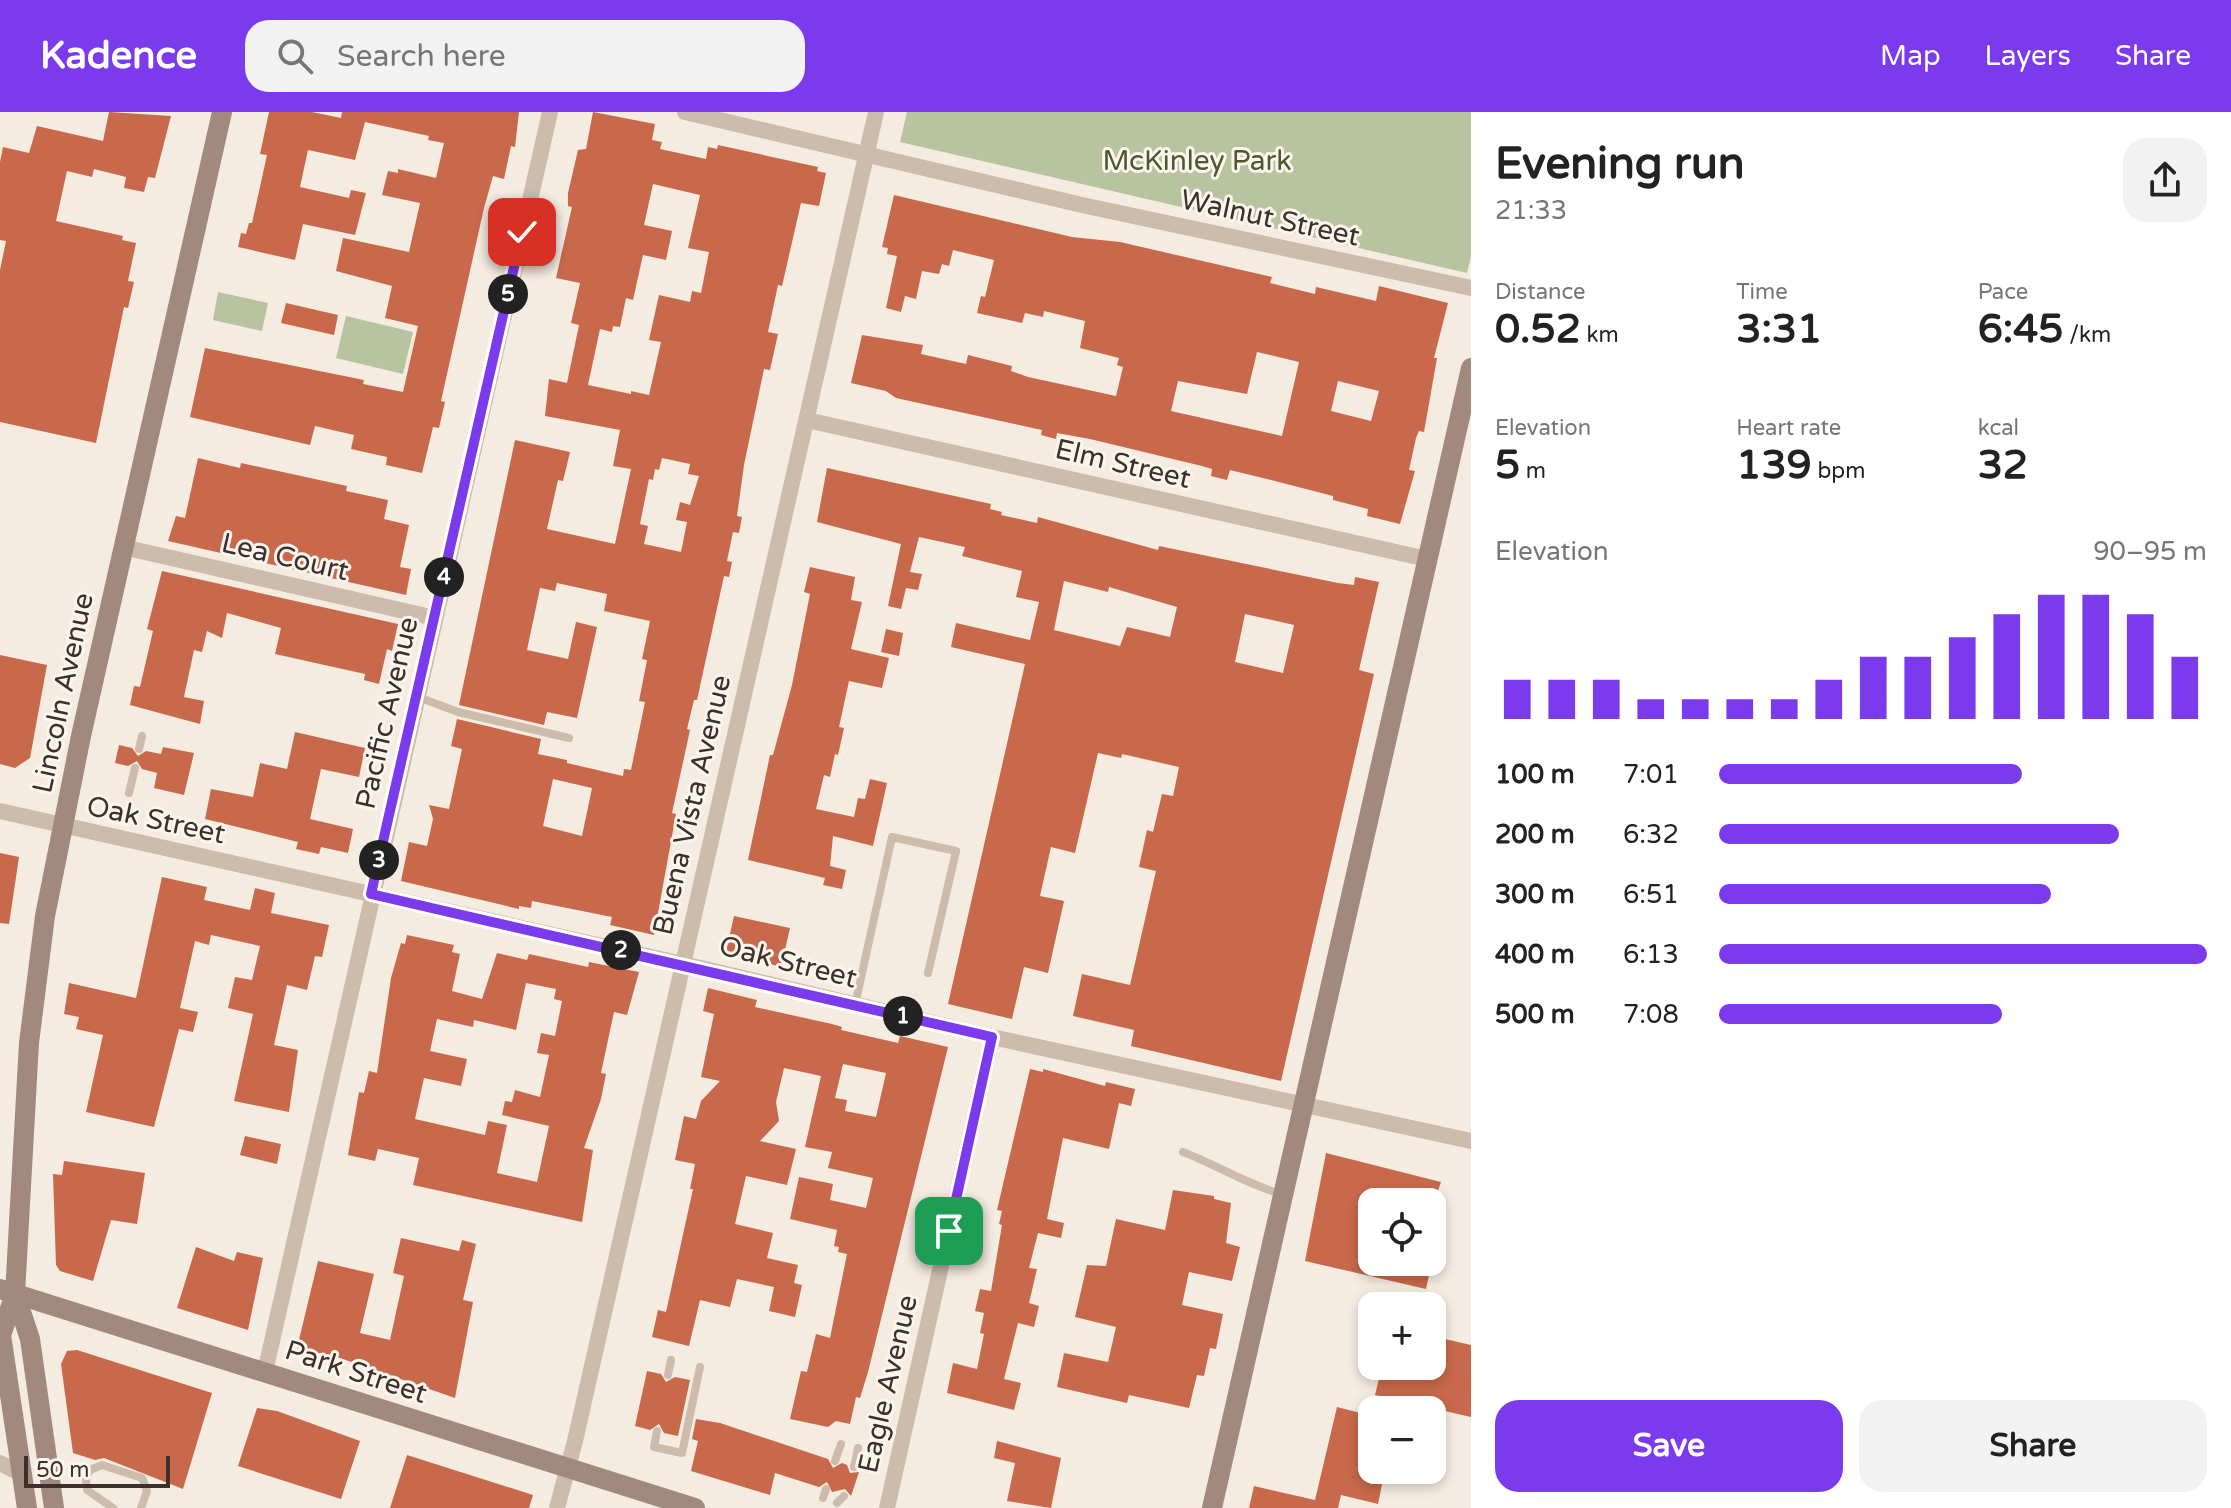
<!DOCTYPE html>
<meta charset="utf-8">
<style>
body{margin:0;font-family:"Varela Round",sans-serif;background:#f2f2f2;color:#222;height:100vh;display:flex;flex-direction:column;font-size:30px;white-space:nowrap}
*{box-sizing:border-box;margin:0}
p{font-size:26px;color:#767676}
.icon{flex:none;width:44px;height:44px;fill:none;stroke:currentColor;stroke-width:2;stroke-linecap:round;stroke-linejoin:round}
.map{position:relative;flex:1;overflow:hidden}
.side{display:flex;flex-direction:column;background:#fff;width:760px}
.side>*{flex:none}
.buttons{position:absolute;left:1358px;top:1076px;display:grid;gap:16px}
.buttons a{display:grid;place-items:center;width:88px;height:88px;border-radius:16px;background:#fff;box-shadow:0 4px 12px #0003;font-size:40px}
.scale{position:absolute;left:24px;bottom:20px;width:146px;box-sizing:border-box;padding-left:8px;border:4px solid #3b302b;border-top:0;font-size:22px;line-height:28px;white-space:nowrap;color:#3b302b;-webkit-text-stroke:6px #fbf5ee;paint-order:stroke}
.pin{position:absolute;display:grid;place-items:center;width:68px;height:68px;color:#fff;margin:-34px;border-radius:16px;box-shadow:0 4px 12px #0006}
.km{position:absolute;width:40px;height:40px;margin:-20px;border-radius:50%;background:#222;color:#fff;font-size:22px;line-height:40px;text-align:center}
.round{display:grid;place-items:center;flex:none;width:84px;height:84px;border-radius:24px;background:#f2f2f2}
.overview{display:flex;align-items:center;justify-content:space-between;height:136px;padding:0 24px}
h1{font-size:44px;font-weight:700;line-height:60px}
.figures{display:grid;grid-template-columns:repeat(3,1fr);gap:12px;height:136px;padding:8px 24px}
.figures div{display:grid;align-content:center}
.figures b{font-size:40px;font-weight:700}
.figures small{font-size:22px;font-weight:400}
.figures p{font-size:22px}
.chart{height:224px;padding:16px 24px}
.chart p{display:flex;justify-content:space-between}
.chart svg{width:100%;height:144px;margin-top:8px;stroke:#7c3aed;stroke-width:6}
.button{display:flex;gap:16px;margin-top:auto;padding:16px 24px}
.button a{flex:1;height:92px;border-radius:24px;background:#7c3aed;color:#fff;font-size:32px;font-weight:700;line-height:92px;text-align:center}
.button a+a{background:#f2f2f2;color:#222}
ul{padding:0 24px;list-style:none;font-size:26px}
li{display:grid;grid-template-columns:128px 96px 1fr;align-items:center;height:60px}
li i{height:20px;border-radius:10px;background:#7c3aed}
header{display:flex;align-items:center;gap:48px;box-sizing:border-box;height:112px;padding:0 40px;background:#7c3aed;color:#fff}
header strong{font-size:38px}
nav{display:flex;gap:44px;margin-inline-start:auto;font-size:28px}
.search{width:560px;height:72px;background:#f2f2f2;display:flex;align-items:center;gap:20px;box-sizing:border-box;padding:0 28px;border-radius:24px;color:#767676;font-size:30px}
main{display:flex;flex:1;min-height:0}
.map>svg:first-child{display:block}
.green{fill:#b8c4a0}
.building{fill:#c8694b;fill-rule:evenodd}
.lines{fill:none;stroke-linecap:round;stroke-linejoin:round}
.lane{stroke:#cdbbac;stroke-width:8}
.street{stroke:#cdbbac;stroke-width:16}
.secondary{stroke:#a18a7d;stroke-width:20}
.route-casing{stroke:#fff;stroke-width:16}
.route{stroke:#7c3aed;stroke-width:10}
.labels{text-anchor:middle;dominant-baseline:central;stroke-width:6;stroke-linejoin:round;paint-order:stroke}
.park-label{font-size:28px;fill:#4a5a2e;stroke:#fbf5ee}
.street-label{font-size:28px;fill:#3b302b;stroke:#fbf5ee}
</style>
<header>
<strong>Kadence</strong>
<div class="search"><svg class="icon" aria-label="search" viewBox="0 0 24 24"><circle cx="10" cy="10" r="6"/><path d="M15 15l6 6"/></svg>Search here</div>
<nav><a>Map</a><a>Layers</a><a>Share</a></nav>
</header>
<main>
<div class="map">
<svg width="1471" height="1396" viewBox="0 0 1471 1396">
<rect width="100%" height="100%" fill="#f4ebe1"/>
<path class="green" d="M907,0H1471V144L1467,161L900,30Z
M218,180L268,191L262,219L213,208Z
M346,204L413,220L403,262L336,246Z"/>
<path class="building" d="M109,0L171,4L155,66L148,65L144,80L124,76L126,65L94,57L92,65L67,59L56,109L123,124L122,128L136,131L128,169L134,170L128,196L124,195L96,331L0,310V158L6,129L0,128V50L3,35L29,41L37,14L103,29Z
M269,0H312L341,6L342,0H519L515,35L511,34L504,67L493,64L484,96L441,289L445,290L439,316L433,315L422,361L386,353L387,345L351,337L354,323L315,314L310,333L190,305L205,236L364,268L363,272L403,280L418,214L385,206L392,174L336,159L343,126L409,140L420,91L382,83L388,59L398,61V57L436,66L444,31L428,28L429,24L365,10L355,48L308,38L300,75L349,86L351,78L366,81L355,123L303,112L295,148L238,135L241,121L246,122L249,111H252L267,43L260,42Z
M593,0L655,12L652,28L662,30L660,37L706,47L708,35L717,37L718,33L818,55L817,59L826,61L819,94L801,91L782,174L778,173L768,220L778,222L770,258L764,257L744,353L737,404L742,405L739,421L733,420L727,449L732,450L729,465L724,464L697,588H694L687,617L690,618L672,701L676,702L654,823L610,813L612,805L532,789L531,796L519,794V797L401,769L409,730L427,734L433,707L429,693L449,697L462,637L451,634L457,607L541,627L538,642L567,648V651L623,664L624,657L631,658L645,590L639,589L647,548L642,547L650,509L604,499L607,482L557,471L555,479L540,476L527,538L568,547L576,510L597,515L577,606L547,600L544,613L459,593L515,328L570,340L563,369L558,368L547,417L615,432L631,357L613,354L620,318L545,304L549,267L567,271L579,213L571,211L580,171L556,166L572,95L568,94V81L578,38L586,37ZM653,72L700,83L688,136L709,140L701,181L692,179L690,190L659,183L649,228L661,230L649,283L631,279V282L588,273L600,217L612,220L613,214L620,215L626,186L633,188L643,143L666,148L672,119L644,113ZM662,346L690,352L688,362L699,364L690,393L680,390L676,408L687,410L681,440L644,432L648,414L640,412L649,367L653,368L655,357L659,358ZM553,667L592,676L582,724L543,714Z
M894,83L1072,125L1120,130L1272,165L1270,171L1315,182L1316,175L1376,189L1379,174L1448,191L1434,246H1437L1427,303L1424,320L1419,319L1416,326L1409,358L1415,359L1400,412L1367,404L1368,397L1333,388V384L1271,368L1230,358L1227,368L1211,364L1212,357L1202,354L1090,327L1057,321L1056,327L1041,323L1042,318L1028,315L896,286L886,279L851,271L862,223L923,233L921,242L966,252L968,243L1012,254L1011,259L1028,265L1116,284L1123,255L1117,253L1119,246L1080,236L1085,209L1044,199L1043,205L1025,201L1022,211L977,201L981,184L985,185L994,148L953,138L949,154L942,152L939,162L922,159L916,187L905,184L901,200L886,196L897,144L887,142L888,136L882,135ZM1257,240L1299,250L1282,324L1171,299L1178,269L1247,282ZM1338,269L1379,279L1371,309L1331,299Z
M286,191L338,203L334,223L281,211Z
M198,346L240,356L241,351L347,374L346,379L388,388L384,407L409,413L400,455L411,457L406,483L168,429L176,404L185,406Z
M827,356L991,392L990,397L1002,400L1001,403L1037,411L1038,405L1158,438L1159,434L1338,471L1354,473L1355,465L1379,470L1359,558L1374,562L1281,969L1131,934L1134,918L1073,904L1082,862L1130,873L1156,759L1139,755L1147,718L1153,720L1162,682L1173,684L1179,655L1122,642L1121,646L1098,641L1075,741L1051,735L1040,784L1064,789L1048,861L1024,855L1012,907L948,892L1025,552L951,535L956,511L1030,528L1039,490L1016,485L1022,459L962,444L965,435L919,425L910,460L922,462L918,478L906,476L901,497L888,494L901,432L817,410ZM1064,469L1108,480L1109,475L1177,495L1170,525L1127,515L1120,534L1054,518ZM1245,502L1294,513L1283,561L1235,550Z
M810,455L855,465L851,488L862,490L851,537L889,546L882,576L849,569L839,615L844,616L838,643L835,642L830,665L824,663L816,697L854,705L858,686L865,687L870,667L887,671L873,734L833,724L830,754L846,758L842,777L823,773L825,766L748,748L770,643H773L792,573L810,482L804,480Z
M162,459L398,512L392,539L387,537L379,572L364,568L365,562L275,542L281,516L227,501L222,526L207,519L202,540L194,538L184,585L204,589L200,612L130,593L134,574L140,575L153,519L147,517Z
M886,517L903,521L899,544L881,540Z
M0,543L47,553L30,646L15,656L0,652Z
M295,620L365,636L359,665L321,657L310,707L353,717L348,741L321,735L319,742L296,737L298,730L205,707L211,677L253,685L260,651L287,657Z
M119,633L132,636L138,644L146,639L161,642L163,635L194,641L184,683L154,676L157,661L142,657L137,649L128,654L115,651Z
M0,741L19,745L9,812L0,811Z
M162,765L207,775L204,788L250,798L255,776L275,781L271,801L329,813L322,845L315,844L307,878L287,873L274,933L298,938L289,1000L234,989L253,902L228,896L235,865L252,868L260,834L211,823L209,833L195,829L180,896L198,900L193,920L179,917L154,1015L86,1000L103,923L76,917L79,905L64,902L69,871L136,886Z
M734,804L790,816L781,855L726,840Z
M407,823L454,833L452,840L460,842L452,879L482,887L497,841L527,848L529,842L588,855L589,850L639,860L627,903L614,900L601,961L606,962L601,987L584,1036L593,1038L582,1110L413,1073L419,1046L378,1037L375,1049L348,1043L359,980L364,981L369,959L377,961L391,866L401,831L405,832ZM526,871L556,877L554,887L562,889L555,924L541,921L537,941L549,943L540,985L515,978L512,990L505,989L502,1003L549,1014L537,1070L497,1061L507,1013L488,1009L485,1023L415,1007L424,966L461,974L467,947L430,939L437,907L473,915L474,908L516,918Z
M708,876L757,888L755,895L832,912L842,915L841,918L898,931L900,924L948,935L868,1260L860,1286L856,1285L850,1312L836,1309L828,1315L790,1307L801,1259L807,1260L816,1222L830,1226L847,1142L838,1140L839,1135L834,1134L837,1118L790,1107L799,1065L833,1072L830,1088L866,1096L873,1066L828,1056L832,1040L805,1035L821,964L784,956L776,990L779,1009L760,1029L796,1037L787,1073L746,1064L735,1112L773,1121L767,1146L798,1153L794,1171L802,1173L795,1205L769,1199L774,1175L737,1167L730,1195L700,1188L689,1234L652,1225L658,1198L666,1200L693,1077H690L695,1052L675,1048L684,1004L696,1007L701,989L720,969L701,965L714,902L703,899ZM843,952L886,961L876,1005L845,999L847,988L835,986Z
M1030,957L1043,960V957L1105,974L1106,970L1135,977L1131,994L1119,991L1109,1037L1063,1026L1047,1107L1064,1111L1061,1126L1038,1121L1029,1156L1037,1157L1029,1191L1039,1194L1034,1215L1018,1211L1004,1267L1021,1271L1014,1298L947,1281L953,1251L977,1257L984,1222L980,1221L984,1201L975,1199L980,1177L991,1179L1002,1113L999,1112L1002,1099L997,1098Z
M245,1024L281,1032L277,1052L240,1043Z
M1326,1041L1441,1070L1434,1090H1372V1150H1432L1426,1177L1305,1149Z
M64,1049L145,1061L137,1112L111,1108L93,1169L60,1159L56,1153L53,1062L62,1063Z
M1173,1078L1214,1084V1087L1231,1091L1226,1131L1240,1135L1232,1169L1189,1160L1182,1193L1223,1202L1216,1237L1210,1236L1204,1264L1197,1263L1189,1296L1129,1283L1127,1291L1057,1275L1064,1241L1108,1250L1116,1215L1075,1205L1087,1153L1106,1154L1116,1107L1165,1118Z
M401,1126L459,1139L462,1128L476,1132L463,1188L473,1190L455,1286L340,1246L297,1236L318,1149L374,1162L360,1221L390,1228L404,1164L393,1161Z
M196,1135L234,1149L237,1140L263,1146L248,1218L177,1196Z
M1432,1224L1471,1233V1305L1375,1283L1382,1254H1432Z
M77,1238L212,1281L183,1377L104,1346L95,1348L73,1341L61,1252L67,1239Z
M647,1259L661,1262L666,1270L675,1265L690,1268L678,1324L664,1321L659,1312L650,1318L635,1314Z
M1337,1295L1372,1304V1358H1385L1378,1392L1341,1383L1338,1396H1249L1254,1374L1315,1388Z
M257,1296L277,1299L360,1329L341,1387L238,1354Z
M696,1307L720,1311L828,1347L833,1356L842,1351L847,1353L850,1361L859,1360L851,1384L845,1377L832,1380L827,1370L819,1375L775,1361L770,1383L691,1359L698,1329L692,1327Z
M997,1329L1061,1346L1051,1396L1007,1389L1015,1351L994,1346Z
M407,1343L533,1383L529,1396H390Z"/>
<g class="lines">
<path class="lane" d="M418,585L458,600L569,626
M139,637L142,624
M129,681L135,656
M855,893L892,725L956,739L928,861
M1183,1040C1217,1053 1246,1072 1281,1082
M668,1263L671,1248
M657,1319L654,1335L682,1341L700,1255
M835,1349L841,1332
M854,1355L858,1336
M823,1386L826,1377
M837,1391L844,1384
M113,1396L87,1378L86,1365L90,1358L102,1353L142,1366L147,1379L141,1396"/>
<path class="street" d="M685,0L1082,93L1471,176
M807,308L1427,447
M123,435L435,506
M0,699L705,857L992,925L1471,1029
M265,1260L550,0
M0,1351L21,1362
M557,1396L575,1329L876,0
M887,1396L992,925"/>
<path class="secondary" d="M0,1177L695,1396
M15,1182L30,1227L54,1396
M27,1396L1,1223L15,1182L29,931L45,804L81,624L222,0
M1212,1396L1471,256"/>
</g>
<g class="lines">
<g class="route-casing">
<path id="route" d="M522,120L371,782L992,925L949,1119"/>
</g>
<use href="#route" class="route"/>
</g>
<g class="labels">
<g class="park-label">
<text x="1197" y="49">McKinley Park</text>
</g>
<g class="street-label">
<text transform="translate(1270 106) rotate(12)">Walnut Street</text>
<text transform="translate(1123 352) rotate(13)">Elm Street</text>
<text transform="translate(285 445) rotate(13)">Lea Court</text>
<text transform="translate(63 581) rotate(-78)">Lincoln Avenue</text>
<text transform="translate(387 601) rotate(-77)">Pacific Avenue</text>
<text transform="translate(692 693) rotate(-77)">Buena Vista Avenue</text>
<text transform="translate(156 708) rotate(12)">Oak Street</text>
<text transform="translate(788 850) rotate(14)">Oak Street</text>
<text transform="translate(356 1260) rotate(18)">Park Street</text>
<text transform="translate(888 1272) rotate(-77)">Eagle Avenue</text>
</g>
</g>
</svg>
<div class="buttons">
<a><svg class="icon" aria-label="locate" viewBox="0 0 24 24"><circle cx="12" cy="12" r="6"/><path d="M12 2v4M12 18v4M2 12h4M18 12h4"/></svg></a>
<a>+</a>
<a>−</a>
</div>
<div class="scale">50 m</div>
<div class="pin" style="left:949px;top:1119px;background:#1e9e55"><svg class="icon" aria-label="arrive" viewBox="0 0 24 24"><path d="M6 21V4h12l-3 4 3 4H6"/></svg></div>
<div class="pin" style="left:522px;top:120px;background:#d93025"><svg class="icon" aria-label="check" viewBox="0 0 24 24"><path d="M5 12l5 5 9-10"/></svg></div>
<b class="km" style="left:903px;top:904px">1</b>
<b class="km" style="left:621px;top:838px">2</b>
<b class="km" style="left:379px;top:748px">3</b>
<b class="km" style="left:444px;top:465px">4</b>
<b class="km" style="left:508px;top:182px">5</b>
</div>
<section class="side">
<div class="overview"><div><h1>Evening run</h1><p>21:33</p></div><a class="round"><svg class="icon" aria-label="share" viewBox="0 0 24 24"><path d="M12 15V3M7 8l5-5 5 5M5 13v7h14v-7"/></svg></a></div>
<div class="figures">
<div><p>Distance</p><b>0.52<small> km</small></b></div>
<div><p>Time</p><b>3:31</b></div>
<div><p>Pace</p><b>6:45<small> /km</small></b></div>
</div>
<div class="figures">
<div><p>Elevation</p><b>5<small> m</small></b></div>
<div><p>Heart rate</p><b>139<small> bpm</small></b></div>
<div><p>kcal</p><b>32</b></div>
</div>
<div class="chart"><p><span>Elevation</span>90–95 m</p>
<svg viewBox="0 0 160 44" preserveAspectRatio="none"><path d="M5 44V32M15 44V32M25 44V32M35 44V38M45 44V38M55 44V38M65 44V38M75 44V32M85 44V25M95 44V25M105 44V19M115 44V12M125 44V6M135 44V6M145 44V12M155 44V25"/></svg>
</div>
<ul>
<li><b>100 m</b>7:01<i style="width:62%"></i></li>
<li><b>200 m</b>6:32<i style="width:82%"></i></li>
<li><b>300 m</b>6:51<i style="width:68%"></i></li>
<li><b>400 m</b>6:13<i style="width:100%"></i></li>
<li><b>500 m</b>7:08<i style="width:58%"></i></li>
</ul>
<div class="button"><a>Save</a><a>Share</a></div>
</section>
</main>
